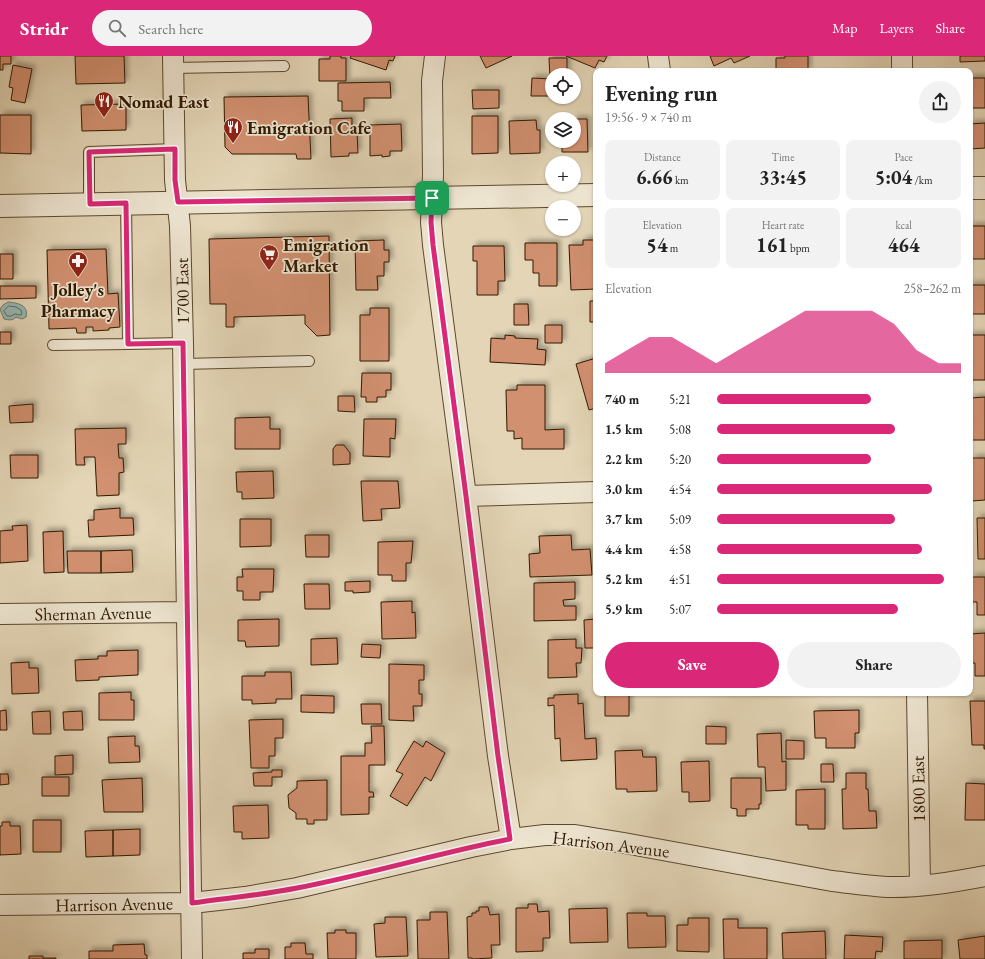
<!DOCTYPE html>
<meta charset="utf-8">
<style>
body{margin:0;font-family:"EB Garamond",serif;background:#f2f2f2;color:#222;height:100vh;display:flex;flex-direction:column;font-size:15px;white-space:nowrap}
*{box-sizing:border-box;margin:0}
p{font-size:13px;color:#767676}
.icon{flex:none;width:22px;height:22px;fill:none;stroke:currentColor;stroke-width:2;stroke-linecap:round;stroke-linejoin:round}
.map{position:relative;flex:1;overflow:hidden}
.sheet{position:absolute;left:593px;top:12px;width:380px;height:628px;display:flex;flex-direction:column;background:#fff;border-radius:8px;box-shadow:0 1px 3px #0004}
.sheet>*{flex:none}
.controls{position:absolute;left:545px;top:12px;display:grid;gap:8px}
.controls a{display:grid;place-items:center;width:36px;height:36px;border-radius:50%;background:#fff;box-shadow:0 1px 3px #0004;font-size:20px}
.pin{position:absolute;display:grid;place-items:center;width:34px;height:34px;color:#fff;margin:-17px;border-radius:8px;box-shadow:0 2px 6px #0006}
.round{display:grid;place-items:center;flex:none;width:42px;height:42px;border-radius:21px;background:#f2f2f2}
.overview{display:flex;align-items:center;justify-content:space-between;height:68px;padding:0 12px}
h1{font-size:22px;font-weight:700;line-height:30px}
.figures{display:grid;grid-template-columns:repeat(3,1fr);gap:6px;height:68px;padding:4px 12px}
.figures div{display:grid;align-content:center;border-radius:8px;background:#f2f2f2;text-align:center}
.figures b{font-size:20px;font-weight:700}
.figures small{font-size:11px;font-weight:400}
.figures p{font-size:11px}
.chart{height:112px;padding:8px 12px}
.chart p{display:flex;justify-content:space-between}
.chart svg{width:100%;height:72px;margin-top:4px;fill:#db2777;opacity:.7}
.cta{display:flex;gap:8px;margin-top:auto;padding:8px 12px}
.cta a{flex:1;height:46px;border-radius:24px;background:#db2777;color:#fff;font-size:16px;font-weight:700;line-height:46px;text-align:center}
.cta a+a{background:#f2f2f2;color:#222}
ul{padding:0 12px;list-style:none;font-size:13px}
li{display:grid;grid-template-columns:64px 48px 1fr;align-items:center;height:30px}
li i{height:10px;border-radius:5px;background:#db2777}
header{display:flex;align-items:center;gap:24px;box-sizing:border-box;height:56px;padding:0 20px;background:#db2777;color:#fff}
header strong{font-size:19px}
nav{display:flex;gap:22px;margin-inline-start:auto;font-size:14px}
.search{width:280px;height:36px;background:#f2f2f2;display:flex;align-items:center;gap:10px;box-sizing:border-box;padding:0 14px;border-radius:22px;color:#767676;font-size:15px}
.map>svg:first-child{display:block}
.water{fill:#96b8b4;stroke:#6e796c}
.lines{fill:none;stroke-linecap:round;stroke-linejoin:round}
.shore{stroke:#64695a;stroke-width:1}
.building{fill:#d1906f;stroke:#311a00;filter:url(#shadow)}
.service-casing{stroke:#5e492e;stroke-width:12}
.minor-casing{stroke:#5e492e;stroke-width:22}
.tertiary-casing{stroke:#5e492e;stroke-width:24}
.service{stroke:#ede4d0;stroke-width:10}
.minor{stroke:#ede4d0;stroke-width:20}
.tertiary{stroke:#ede4d0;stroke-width:22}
.route-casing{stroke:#fff;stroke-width:8}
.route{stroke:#db2777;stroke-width:5}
.labels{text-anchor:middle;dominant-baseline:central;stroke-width:3.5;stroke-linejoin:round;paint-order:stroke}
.poi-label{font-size:18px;font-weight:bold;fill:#311a00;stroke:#ede4d0;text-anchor:start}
.street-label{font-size:18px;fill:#311a00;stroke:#ede4d0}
</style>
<header>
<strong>Stridr</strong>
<div class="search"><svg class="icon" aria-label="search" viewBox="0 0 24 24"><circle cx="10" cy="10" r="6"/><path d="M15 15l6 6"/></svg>Search here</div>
<nav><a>Map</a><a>Layers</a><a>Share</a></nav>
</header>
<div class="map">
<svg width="985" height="903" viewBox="0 0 985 903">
<defs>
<filter id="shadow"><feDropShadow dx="3.5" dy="-3.5" stdDeviation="2" flood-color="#0004"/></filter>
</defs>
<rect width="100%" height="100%" fill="#e3d5b6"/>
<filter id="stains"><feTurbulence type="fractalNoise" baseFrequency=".005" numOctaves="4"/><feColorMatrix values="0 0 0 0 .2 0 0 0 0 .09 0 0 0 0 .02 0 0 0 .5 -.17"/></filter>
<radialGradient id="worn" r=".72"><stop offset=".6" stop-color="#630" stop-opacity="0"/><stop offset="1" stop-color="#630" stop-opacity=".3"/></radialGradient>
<path class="water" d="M8,246C18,247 29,249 26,261L22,263L16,261C12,265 9,264 4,263L0,253L3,249Z"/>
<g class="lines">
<path class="shore" d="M9,250L16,251L21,254L22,258L20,259L15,258L11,260H7L4,255Z"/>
</g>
<path class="building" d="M0,0H11V8H3V14H0Z
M75,0H124L125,27L76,28Z
M330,0H341V2H346V25H319V3H330Z
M351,0H395L393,5L389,4L386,14L350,2Z
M480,0H512L486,12Z
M566,0H607L604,6L599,4L595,12Z
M710,0H750L734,7L731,2L714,10Z
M785,0H808V15H776V2H785Z
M960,0H985V5L960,6Z
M549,2H567V19H552V22H550Z
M13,9L32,13L25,47L11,44L13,32L9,31Z
M532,22L552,23V40H531Z
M970,22H985V52H970Z
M390,26L391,42H364V55H342V45H338V27Z
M472,34H499V52L473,53Z
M308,40L311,103H297L296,98H232L225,91L224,41Z
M126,48V74L82,75L81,49Z
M0,59H31V98L0,97Z
M472,60H498V97L472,98Z
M352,62V77L357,76L358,97H349V100L331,101L330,63Z
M574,63H587L588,96H562V85H574Z
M536,64L537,74H540V97L510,98L509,65Z
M985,67V92L970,93V68Z
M401,68L402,95H390V100L382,101V99L370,100V69Z
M970,170H985V203H970Z
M329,180L330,279L317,280L305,268V259L234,261V271H226V248H210L209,183Z
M384,184V194H389V206H384V220H377L378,234H356L355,185Z
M583,184H596V233L571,234L569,189H583Z
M525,187H557V230H539V217H533V204H525Z
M473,190H504L505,225H498V239H477V205H473Z
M106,193L108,238L118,237L120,271L109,272V274L93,275V271H86V277H77L76,272L49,273L47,194Z
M0,198H13V223H0Z
M970,229H985V258H970Z
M0,230H36V242L0,243Z
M590,245H596V266H590Z
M514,248H528L529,269H514Z
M370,252H389V305H360V259H370Z
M545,269H562V287H545Z
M0,276H11V288H0Z
M505,279L515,280V282L538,283L537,293L546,294L545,309L490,306L491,282L505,283Z
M970,279H985V324H970Z
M596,302V352L589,354L576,308Z
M362,317H391V334H386V341H377V346H366V341H361Z
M517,329H545V374L564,373V393H522V382L514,383V375H507L506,334H517Z
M338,340H354L355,356L338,355Z
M985,341V384H970V366H972L971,342Z
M33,348V366L10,367L9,350Z
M270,361V373H280V393H235V362Z
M364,363H396L395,383L390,382V401L363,400Z
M126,372V388H118L119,402H123L124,416L119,417V439L97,440L95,401H84L85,409H76L75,373Z
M336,389H344L350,397V408L333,409V393Z
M10,399H38V422H11Z
M972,402H985V444L972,445V431H970V412H972Z
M273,415L274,442L242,443V436H237L236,416Z
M361,425H398L400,452L381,453L382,464L363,465Z
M120,452V462H133L134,479L89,481L88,464H94V454Z
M977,462H985V503H978Z
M240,463H271V490L240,491Z
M27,469L28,505L0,507V475L13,474L12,470Z
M63,475L64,516L44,517L43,476Z
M305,479H329V501H306Z
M571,479L572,494L590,493L592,519L530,521L529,498L540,497L539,480Z
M413,485L411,507H406V525H392V519H378V486Z
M132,494L133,516L101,517V495Z
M67,495H101V517H68Z
M242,513H274L273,536H260V544H243V535H237V521H243Z
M972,521H985V559H977V546H970V536H972Z
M370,525V536L353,537V535H345V526Z
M575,526V543L563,544L564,550H576V564L534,565V527Z
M304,528H329L330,553H305Z
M412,545V557L415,556L416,582L382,583L381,546Z
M279,563V590L246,591L245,585H238V564Z
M596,563V592H585L584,564Z
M985,577V620H975V607H970V578Z
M337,582L338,608L311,609V583Z
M576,583V592H582L581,607H576L577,621L548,622V584Z
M362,588L381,589L380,602L361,601Z
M138,594V619L99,621V624L76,625L75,604L98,603V600H107V595Z
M29,606V612H38L39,637L12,638L11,607Z
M389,608L424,609V624H419V638H422V650H413L414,665L389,664Z
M265,616H291L292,643H276V647L252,648V644H242V620H265Z
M131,636V644H134V664H99V637Z
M605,637H629V660H605Z
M578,638V648L583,647L585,683L596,682L597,703L561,705L560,682L555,683L554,649L548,650V642H554V639Z
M301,639L334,640V657L301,656Z
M970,645H985V693H984V689H972Z
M361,648H381L382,668H362Z
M6,654L7,674H0V655Z
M859,654V677H855V692H826V682H815L814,655Z
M50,655L51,678H33L32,656Z
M82,655L83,674H64L63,656Z
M283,663V682H275V700H269V712H251L249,664Z
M371,670H384L385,709H369V736H373L374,741H369V758L341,759V700H365V687H372Z
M706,670L726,671V688H706Z
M781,677L782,706L786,705V734L766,735L765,711H758L757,678Z
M135,680V690H139L140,706L109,707L108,681Z
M786,684L804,685V703H786Z
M414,685L423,691L426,685L445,697L431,725L425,721L407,750L390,740L403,718L396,715Z
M642,694L643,701H656L657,735L627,736V733H616L615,695Z
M73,699V718L55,719V700Z
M709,705L710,745L689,746V736H682L681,706Z
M821,708H833L834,726H821Z
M272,714H282V721H272V730H254L253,717L272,716Z
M846,717H866V733H868L869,755H876L877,772L843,773L842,733H846Z
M0,718H8L9,728L0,729Z
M42,721H69V740H42Z
M142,722L143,756H104L102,724Z
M731,722H761V748H759V753H746V760H737V753L731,752Z
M327,724V764H314V768H307V763H296V757L289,752L288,739L297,732V725Z
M966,727L985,728V764H965Z
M825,733V773H808V769H796V734Z
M268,749L269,782L242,783V776H234L233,750Z
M33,764H61V796H33Z
M2,766H10V770H20L21,798L0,799V770H2Z
M140,773V799L113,800V774Z
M113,774V800L86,801L85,775Z
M528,848H537L538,856L549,855L550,882H543V895L516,896V852H528Z
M479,851H488L490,859L499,858L500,889H491L492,902L472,903V902H468L467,861L472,860V857H476V855H479Z
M607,852L608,886L570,887L569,853Z
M430,856H447L449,903H418L417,864H430Z
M627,857H647V860H665L666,891L628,892Z
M385,861H406L408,900L376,901L374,868L385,867Z
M688,862H709V896L677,895V869H688Z
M723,863H738V872H767V903H724Z
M335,874H346V877H356V903H328L327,877H335Z
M825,875L826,903H783L782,877Z
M845,879L883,881L882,896L876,895L875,903H844Z
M985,880V903H960L958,884Z
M942,884V903H904V885Z
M291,887H305L306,898H313V903H285V891H291Z
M144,888L145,899H147V903H89V895H113V889Z
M255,893H269V903H243V897H255Z
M29,900H43V902H56V903H29Z"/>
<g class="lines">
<g class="service-casing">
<path id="service" d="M173,12L284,10
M126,147L128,288L183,287
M89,148V96L175,93
M53,289L128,288
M183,308L309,305"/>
</g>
<g class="minor-casing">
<path id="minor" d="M173,0L175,124L180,170L183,287L192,903
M435,0L432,25L433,119L431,166L433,189L466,440L498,700L511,783
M658,0L660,15
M902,0V15
M466,440L596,436
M0,558L186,556
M917,637L920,829
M0,849L192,847L245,841L297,832L471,791L511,783L545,779H575L624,787L832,825C850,827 869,830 887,831C919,832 953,826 985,820"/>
</g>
<g class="tertiary-casing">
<path id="tertiary" d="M970,132H985
M0,150L596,139"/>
</g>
<use href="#service" class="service"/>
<use href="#minor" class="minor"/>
<use href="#tertiary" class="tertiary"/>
</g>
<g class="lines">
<g class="route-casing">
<path id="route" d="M175,93V124L178,146L432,142L431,166L433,189L466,440L498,700L510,783C439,797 369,818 297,832C262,839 227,842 192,847L183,287L128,288L126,147L90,148L89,96Z"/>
</g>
<use href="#route" class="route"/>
</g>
<defs>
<g id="restaurant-pin" transform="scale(1)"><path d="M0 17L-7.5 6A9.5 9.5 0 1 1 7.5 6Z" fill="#8f2418" stroke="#ede4d0"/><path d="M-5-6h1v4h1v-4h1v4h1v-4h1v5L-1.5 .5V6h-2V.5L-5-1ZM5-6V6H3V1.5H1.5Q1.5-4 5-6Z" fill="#fff"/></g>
<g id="supermarket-pin" transform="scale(1)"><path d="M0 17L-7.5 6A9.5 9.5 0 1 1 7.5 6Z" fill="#8f2418" stroke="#ede4d0"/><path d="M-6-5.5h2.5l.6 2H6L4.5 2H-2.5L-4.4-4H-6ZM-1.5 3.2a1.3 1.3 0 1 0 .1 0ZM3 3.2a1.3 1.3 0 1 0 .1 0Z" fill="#fff"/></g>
<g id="pharmacy-pin" transform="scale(1)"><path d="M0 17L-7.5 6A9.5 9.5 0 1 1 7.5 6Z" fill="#8f2418" stroke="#ede4d0"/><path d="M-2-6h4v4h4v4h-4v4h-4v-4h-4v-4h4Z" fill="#fff"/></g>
</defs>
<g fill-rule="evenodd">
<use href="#restaurant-pin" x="104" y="45"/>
<use href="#restaurant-pin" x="233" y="71"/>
<use href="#supermarket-pin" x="269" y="198"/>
<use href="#pharmacy-pin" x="78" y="205"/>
</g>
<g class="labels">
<g class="poi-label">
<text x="118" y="45">Nomad East</text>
<text x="247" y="71">Emigration Cafe</text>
<text x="283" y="188">Emigration<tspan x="283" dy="21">Market</tspan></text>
<text x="78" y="233" text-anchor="middle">Jolley's<tspan x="78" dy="21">Pharmacy</tspan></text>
</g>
<g class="street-label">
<text transform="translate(182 235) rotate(-91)">1700 East</text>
<text transform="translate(93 557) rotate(-1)">Sherman Avenue</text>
<text transform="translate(918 733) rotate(-91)">1800 East</text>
<text transform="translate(611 788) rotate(7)">Harrison Avenue</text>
<text transform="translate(114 848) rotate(-1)">Harrison Avenue</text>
</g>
</g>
<rect width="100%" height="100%" filter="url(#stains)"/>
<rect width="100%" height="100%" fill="url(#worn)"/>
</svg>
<div class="controls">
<a><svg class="icon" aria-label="locate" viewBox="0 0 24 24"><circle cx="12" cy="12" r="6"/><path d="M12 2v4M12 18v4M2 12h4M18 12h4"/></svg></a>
<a><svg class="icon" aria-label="layers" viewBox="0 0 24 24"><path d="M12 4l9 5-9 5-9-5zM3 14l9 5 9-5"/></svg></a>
<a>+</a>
<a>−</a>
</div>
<div class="pin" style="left:432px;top:142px;background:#1e9e55"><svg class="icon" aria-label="arrive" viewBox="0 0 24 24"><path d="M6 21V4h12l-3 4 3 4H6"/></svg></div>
<section class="sheet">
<div class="overview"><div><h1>Evening run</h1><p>19:56 · 9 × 740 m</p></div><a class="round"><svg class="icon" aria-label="share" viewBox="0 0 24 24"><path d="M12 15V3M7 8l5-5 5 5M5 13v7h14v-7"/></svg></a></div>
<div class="figures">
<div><p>Distance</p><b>6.66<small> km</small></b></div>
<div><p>Time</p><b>33:45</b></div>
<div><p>Pace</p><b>5:04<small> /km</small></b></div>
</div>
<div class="figures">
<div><p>Elevation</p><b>54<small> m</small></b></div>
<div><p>Heart rate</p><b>161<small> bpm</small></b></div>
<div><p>kcal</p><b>464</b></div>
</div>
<div class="chart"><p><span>Elevation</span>258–262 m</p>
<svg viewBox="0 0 160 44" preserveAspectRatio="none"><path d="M0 44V38L10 30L20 22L30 22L40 30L50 38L60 30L70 22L80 14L90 6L100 6L110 6L120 6L130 14L140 30L150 38L160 38V44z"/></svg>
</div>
<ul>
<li><b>740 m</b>5:21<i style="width:63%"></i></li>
<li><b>1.5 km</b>5:08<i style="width:73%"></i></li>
<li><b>2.2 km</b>5:20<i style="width:63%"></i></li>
<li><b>3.0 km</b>4:54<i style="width:88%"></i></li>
<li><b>3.7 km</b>5:09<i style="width:73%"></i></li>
<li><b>4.4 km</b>4:58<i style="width:84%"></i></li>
<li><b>5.2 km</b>4:51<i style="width:93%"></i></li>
<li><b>5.9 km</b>5:07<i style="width:74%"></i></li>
</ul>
<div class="cta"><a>Save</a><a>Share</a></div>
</section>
</div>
